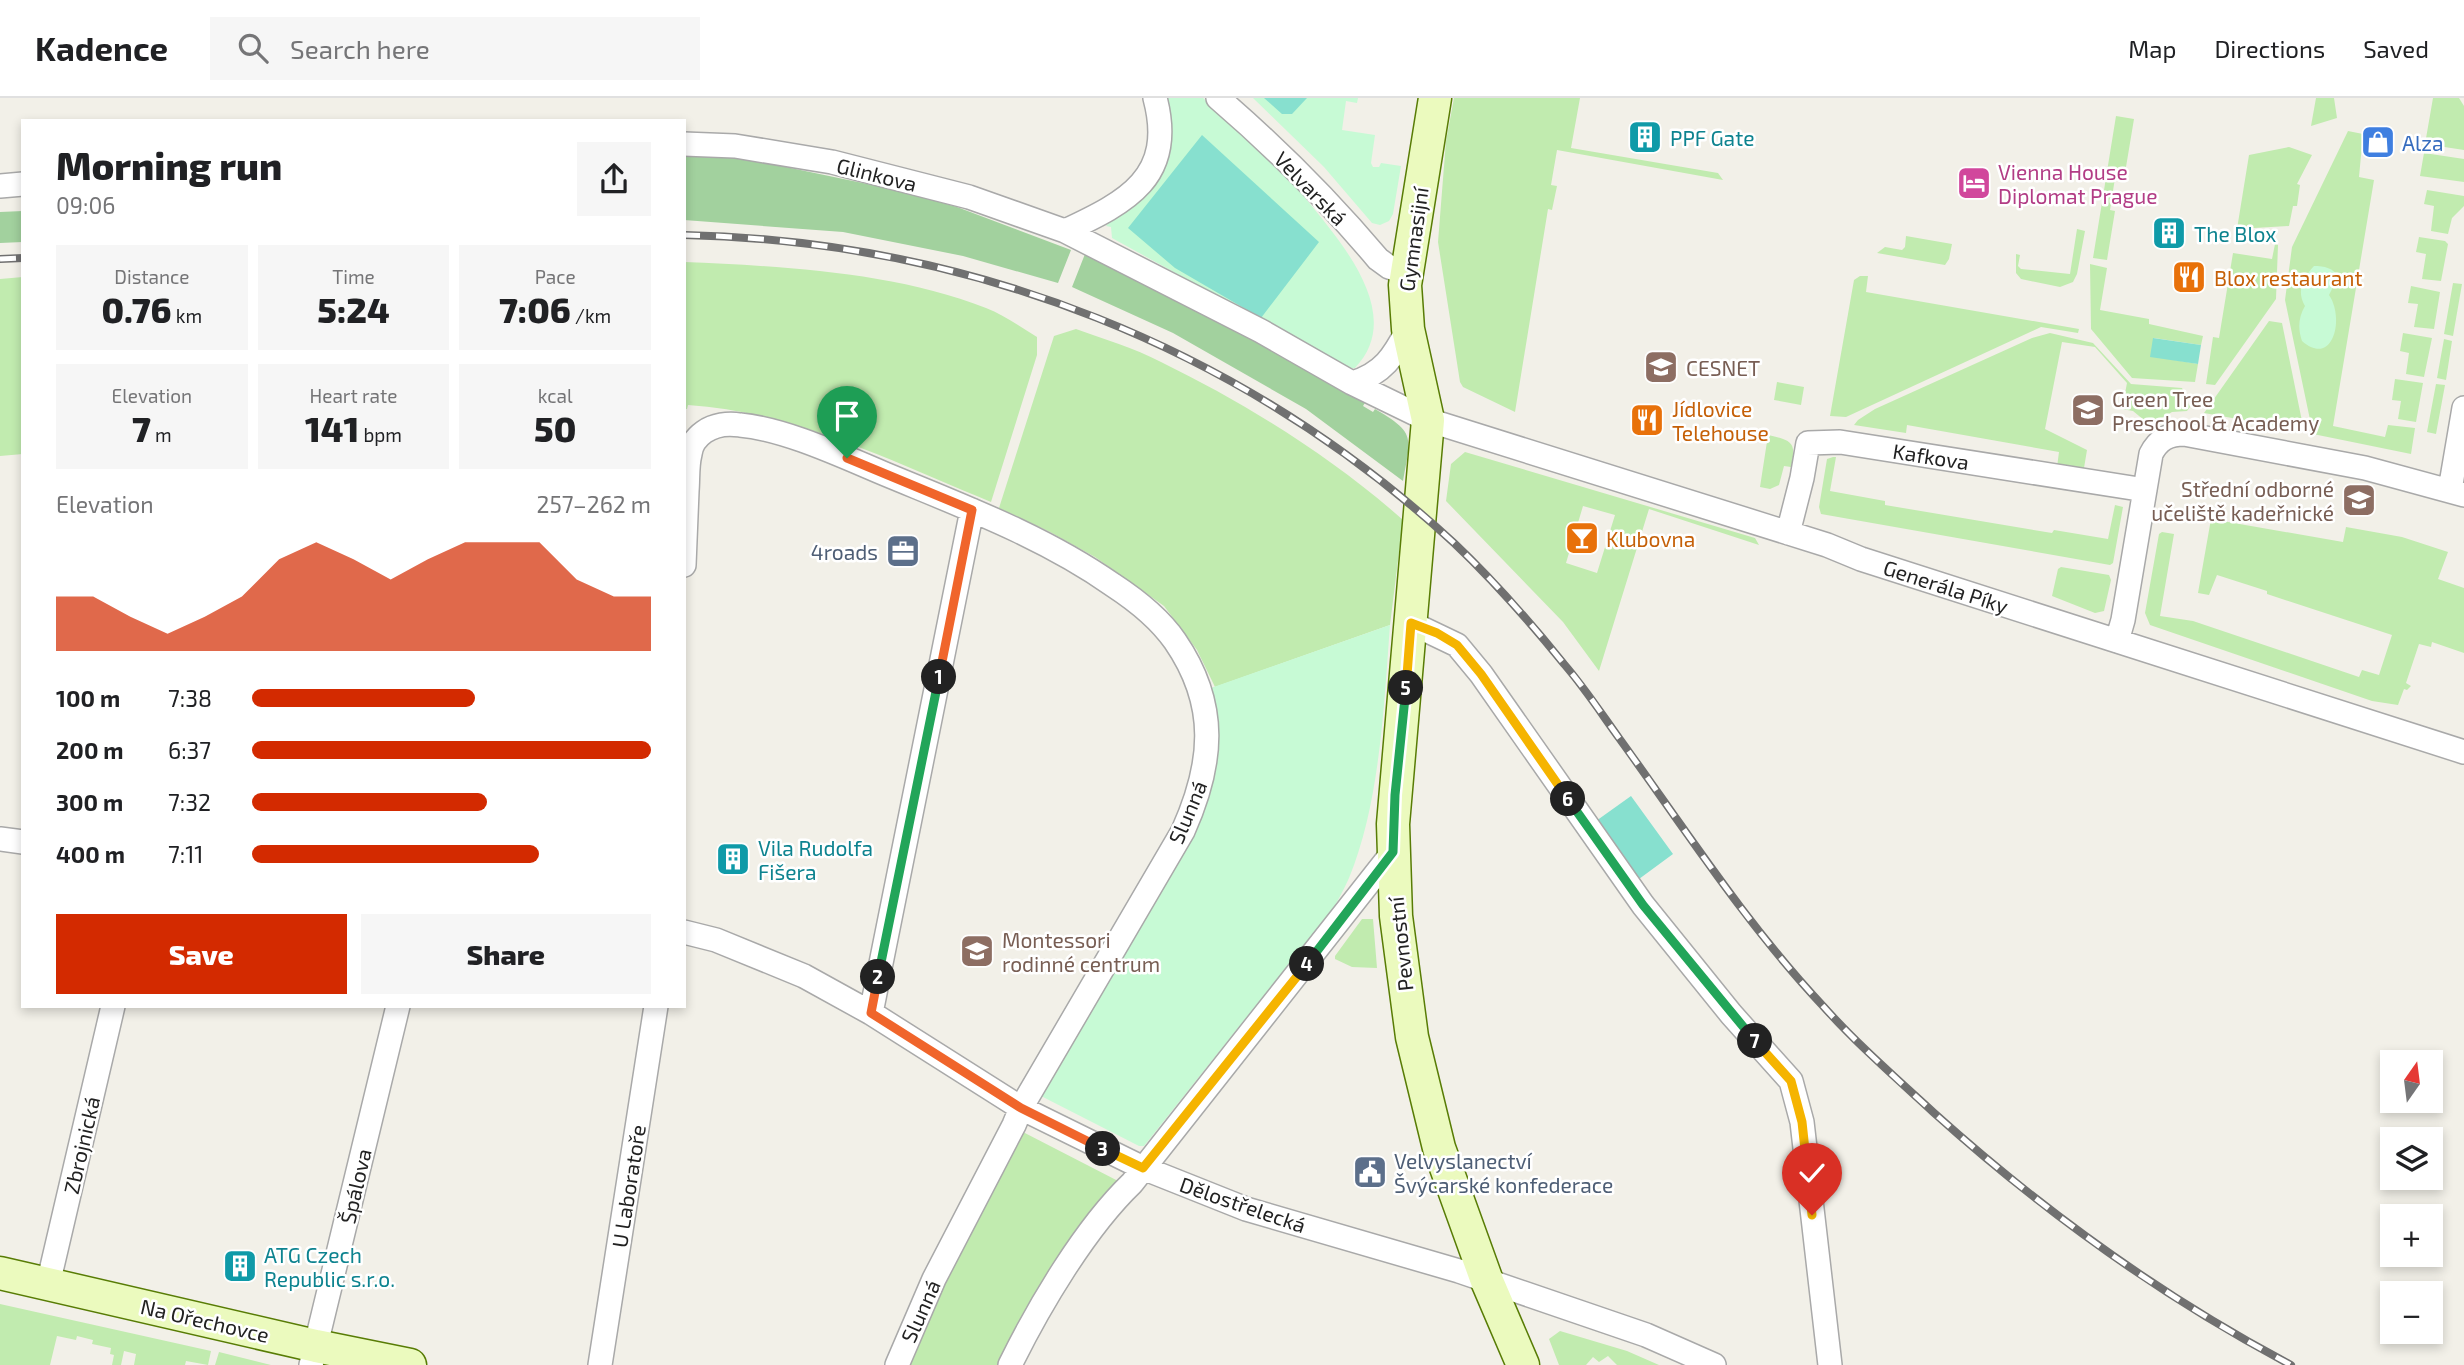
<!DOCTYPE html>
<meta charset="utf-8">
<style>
body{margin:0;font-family:"Exo 2",sans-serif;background:#f6f6f6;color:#202124;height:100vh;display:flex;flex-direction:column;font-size:26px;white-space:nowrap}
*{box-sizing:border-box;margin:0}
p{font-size:23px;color:#757577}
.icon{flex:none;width:38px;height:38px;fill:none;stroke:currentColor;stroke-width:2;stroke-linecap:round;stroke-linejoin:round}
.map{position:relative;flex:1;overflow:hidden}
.drawer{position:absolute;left:21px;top:21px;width:665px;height:889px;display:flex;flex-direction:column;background:#fff;border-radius:0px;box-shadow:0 4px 10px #0003}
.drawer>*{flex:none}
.needle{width:46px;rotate:14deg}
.controls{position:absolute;left:2380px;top:952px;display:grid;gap:14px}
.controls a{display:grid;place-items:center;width:63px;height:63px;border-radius:0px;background:#fff;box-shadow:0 4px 10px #0003;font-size:35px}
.pin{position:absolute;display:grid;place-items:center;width:60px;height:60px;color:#fff;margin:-72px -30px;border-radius:50% 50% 50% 0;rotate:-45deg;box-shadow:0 0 7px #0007}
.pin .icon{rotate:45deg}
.km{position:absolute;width:35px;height:35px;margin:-18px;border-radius:50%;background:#222;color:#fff;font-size:19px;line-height:35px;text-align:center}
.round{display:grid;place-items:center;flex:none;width:74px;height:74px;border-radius:0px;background:#f6f6f6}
.headline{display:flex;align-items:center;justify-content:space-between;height:119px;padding:0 35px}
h1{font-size:38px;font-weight:800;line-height:52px}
.figures{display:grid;grid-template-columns:repeat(3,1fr);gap:10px;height:119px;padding:7px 35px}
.figures div{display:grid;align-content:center;border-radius:0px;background:#f6f6f6;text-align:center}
.figures b{font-size:35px;font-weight:800}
.figures small{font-size:19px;font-weight:400}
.figures p{font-size:19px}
.chart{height:196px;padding:14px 35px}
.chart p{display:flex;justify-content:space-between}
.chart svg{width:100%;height:126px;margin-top:7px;fill:#d32a00;opacity:.7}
.primary-button{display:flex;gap:14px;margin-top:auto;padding:14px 35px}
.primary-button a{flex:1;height:80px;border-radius:0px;background:#d32a00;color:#fff;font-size:28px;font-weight:800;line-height:80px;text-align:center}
.primary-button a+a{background:#f6f6f6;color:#202124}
ul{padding:0 35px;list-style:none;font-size:23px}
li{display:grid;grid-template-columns:112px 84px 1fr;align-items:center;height:52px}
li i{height:18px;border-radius:9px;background:#d32a00}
header{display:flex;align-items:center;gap:42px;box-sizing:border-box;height:98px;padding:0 35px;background:#fff;border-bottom:2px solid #e0e0e0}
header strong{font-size:33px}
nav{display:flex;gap:38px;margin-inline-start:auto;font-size:24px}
.search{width:490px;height:63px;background:#f6f6f6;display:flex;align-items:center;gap:18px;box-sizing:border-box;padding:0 24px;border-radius:0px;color:#757577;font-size:26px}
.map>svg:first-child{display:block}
.grass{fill:#c1ebaf;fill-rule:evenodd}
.forest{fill:#a2d19e}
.park{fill:#c7fad5}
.pitch{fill:#87e0cf}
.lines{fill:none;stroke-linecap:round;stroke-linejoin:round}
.street-casing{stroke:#a9a9a9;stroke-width:26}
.secondary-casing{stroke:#587c05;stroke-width:35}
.street{stroke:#fff;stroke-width:23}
.secondary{stroke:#ebfabe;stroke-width:32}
.rail-casing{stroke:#707070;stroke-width:8}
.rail{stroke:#fff;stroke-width:5;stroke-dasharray:16;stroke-linecap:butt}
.split-1-casing{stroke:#fff;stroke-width:14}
.split-2-casing{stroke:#fff;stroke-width:14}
.split-3-casing{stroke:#fff;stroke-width:14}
.split-4-casing{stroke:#fff;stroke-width:14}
.split-5-casing{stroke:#fff;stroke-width:14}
.split-6-casing{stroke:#fff;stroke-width:14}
.split-7-casing{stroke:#fff;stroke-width:14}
.split-8-casing{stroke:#fff;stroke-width:14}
.split-1{stroke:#f0652b;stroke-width:9}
.split-2{stroke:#22a559;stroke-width:9}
.split-3{stroke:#f0652b;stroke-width:9}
.split-4{stroke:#f5b400;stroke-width:9}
.split-5{stroke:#22a559;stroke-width:9}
.split-6{stroke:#f5b400;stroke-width:9}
.split-7{stroke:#22a559;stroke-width:9}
.split-8{stroke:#f5b400;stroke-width:9}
.labels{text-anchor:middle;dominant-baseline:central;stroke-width:5;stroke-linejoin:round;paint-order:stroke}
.culture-label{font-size:21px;fill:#0d838f;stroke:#fff;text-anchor:start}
.shop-label{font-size:21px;fill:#366cbe;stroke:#fff;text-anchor:start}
.hotel-label{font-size:21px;fill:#b23c85;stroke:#fff;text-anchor:start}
.street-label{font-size:21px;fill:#222;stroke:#fff}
.food-label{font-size:21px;fill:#c56008;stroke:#fff;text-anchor:start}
.education-label{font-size:21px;fill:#785e54;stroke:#fff;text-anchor:start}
.service-label{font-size:21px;fill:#4e5e75;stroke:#fff;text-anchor:end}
</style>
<header>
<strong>Kadence</strong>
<div class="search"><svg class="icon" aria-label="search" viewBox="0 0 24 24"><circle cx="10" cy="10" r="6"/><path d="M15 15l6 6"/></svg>Search here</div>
<nav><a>Map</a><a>Directions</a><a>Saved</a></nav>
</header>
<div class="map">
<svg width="2464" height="1267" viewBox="0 0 2464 1267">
<rect width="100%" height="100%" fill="#f2f0e8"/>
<path class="grass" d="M1454,0H1580L1571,50L1718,75L1723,82L1557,52L1551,87L1557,88L1552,112L1548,111L1515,314L1463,289L1460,284L1438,144L1446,43Z
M2316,0H2334L2337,20L2311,28Z
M2433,0H2459L2464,8V52L2425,46Z
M2116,18L2134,21L2124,81L2115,80L2110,112L2115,113L2107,162L2093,160Z
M2348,33L2363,36L2359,79L2374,82L2333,328L2385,339L2388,327L2415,330L2411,356L2313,336L2285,202L2292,149Z
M2289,49L2312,57L2297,86L2300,87L2297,108H2293L2289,128L2237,131L2249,57Z
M2424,55L2464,61V84L2420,78Z
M2427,92L2464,98V108L2452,120L2448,136L2431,133L2434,108L2424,106Z
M2077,131L2085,133L2077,176L2073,184L2060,189L2021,181L2016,175V156L2020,157L2018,168L2021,171L2070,176Z
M1906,138L1952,146L1949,161L1945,167L1877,155L1885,149L1902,152L1905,149Z
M2419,139L2445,143L2448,146L2441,183L2422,181L2426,156L2416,154Z
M2275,146L2278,147L2276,201L2215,287L2206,286L2213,239L2219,240L2233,155L2272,161Z
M684,164C781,168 895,174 986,210C1004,217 1021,229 1037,239V257L991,404C893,364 795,314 688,307L687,311H684Z
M2090,166L2107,170L2100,212L2149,221V226L2203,238L2201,247L2154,240L2151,258L2198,266L2195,284L2132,280L2091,231Z
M1860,178H1868L1866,194L2079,231L2078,235L2041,229L1846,319L1830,318L1854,182Z
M23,179V356L0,358V181Z
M2453,185L2462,186L2453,238L2444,236Z
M2411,188L2440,194L2434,231L2414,229L2418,206L2408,205Z
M2269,223L2282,225L2304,333L2204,315Z
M1076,231C1104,241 1134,250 1161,264C1247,306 1332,359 1403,422L1390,527L1215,589L1197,552L1164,508L1095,459L1050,434L999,410L1054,238Z
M2050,235L2093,245L2131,286L2182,290L2190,309L2187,313L2172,314L2150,327L2133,313L2122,311L2127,285L2095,249L2062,244L2045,331L2087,352L2084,370L2079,372L2057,369L2059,354L1907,327L1906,335L1854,327L1858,322L1875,311L2032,240Z
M2403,235L2432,240L2424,279L2406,276L2409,255L2400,253Z
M2444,241L2452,243L2446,282L2437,280Z
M2395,281L2423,285L2416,324L2398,321L2401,303L2392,302Z
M1777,284L1804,289L1801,307L1774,302Z
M2436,286L2445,287L2436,336L2427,334Z
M1768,337C1792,342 1797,345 1791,369L1784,368L1779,387L1770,391L1760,389Z
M1465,354L1755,440L1759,447L1649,411L1599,573L1563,524L1446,403L1451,366ZM1583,408L1615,417L1597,475L1566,465Z
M1833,359H1836L1830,393L1885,403V407L2052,435L2054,432L2108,441L2115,407L2123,409L2113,465L2110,467L1821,416L1819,409L1827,361Z
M2211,421L2343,444L2346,429L2402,439L2448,454L2438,481L2464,490V555L2432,544L2431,549L2419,546L2406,585L2411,588L2407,592L2404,591L2398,607L2372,603L2150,527L2145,515L2159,436L2162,434L2174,436L2160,518L2193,523L2359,579L2362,572L2379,577L2392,537L2267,496V493L2217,477L2209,497L2198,495Z
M2061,469L2109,477L2111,482L2104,513L2095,515L2052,498L2058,471Z
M1362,821H1373L1377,870L1352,869L1335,861V858Z
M1021,1033L1122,1085L1003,1267H903Z
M0,1206L211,1253L208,1267L186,1263L185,1267H134L136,1256L124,1253L121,1267H112L114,1257L110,1256L111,1250L92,1246L93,1242L77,1238L76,1242L57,1238L50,1267H0Z
M1560,1233L1627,1253L1659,1267H1617L1608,1258L1599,1264L1593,1259L1586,1267H1559L1549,1241Z
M219,1254L271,1267H215Z"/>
<path class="forest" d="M684,56L748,61L901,93L957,109L1071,152L1058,185L963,158L843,134L684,122Z
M23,113V144L0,145V114Z
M1085,156L1161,190L1366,303L1363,308L1373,314L1375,311C1416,335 1411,338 1403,383L1306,311L1173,235L1072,189Z"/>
<path class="park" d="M1162,0H1203L1248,40L1308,98L1306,101C1341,144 1406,217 1355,270H1348L1112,140L1111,129L1106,128L1113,120L1135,105Z
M1253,0H1358L1357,5L1346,3L1342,32L1375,37L1371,65L1373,69H1379L1381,65L1401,68L1393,116L1389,123L1380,127L1372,125L1324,69Z
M2314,168C2324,168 2334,170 2338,179L2329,197C2345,220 2333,270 2302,243C2298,231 2298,220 2305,208C2296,193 2303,180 2314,168Z
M1390,527C1384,607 1380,705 1349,780C1338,805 1323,827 1309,850L1304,847L1144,1048H1139L1041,998L1175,762L1208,591Z"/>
<path class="pitch" d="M1264,0H1307L1292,16H1282Z
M1202,37L1319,144L1261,220L1175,170L1128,130Z
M2153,240L2201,247L2198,266L2150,259Z
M1631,698L1673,756L1639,781L1596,723Z"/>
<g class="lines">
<g class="street-casing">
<path id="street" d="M1218,0C1275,49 1329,103 1378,161L1389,169L1406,175
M684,46L735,48L832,64L969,99L1065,133L1261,233L1352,285L1428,322L1827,447L1861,461L2464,654
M0,88L23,86
M1065,133C1127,104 1176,79 1155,0
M1352,285C1383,276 1394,258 1408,231
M2450,392L2464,310
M1788,435L1802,380L1808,345L1840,344L2145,392
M684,467C685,442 686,417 687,393C688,381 687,367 690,356C691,347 697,339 704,334C714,327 728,325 740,327C785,331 842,358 885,376C962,408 1043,438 1113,487C1136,502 1159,520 1175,543C1219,607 1213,666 1183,733L1021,1010L1014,1027L934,1181L897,1267
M1411,525L1457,547L1481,576L1643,807L1731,916L1791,983L1802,1024L1830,1267
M2117,543L2123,522L2151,356C2158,342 2168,336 2184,336L2365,370L2464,397
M0,741L23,744
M684,834L716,842L804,878L871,915L1021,1010L1143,1070L1246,1111L1459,1173L1646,1237L1714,1267
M871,915L972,412
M48,1186L113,908
M311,1267L398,908
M600,1267L656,908
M1010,1267C1039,1208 1085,1130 1132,1085L1393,754"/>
</g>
<g class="secondary-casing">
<path id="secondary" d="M1435,0L1405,187L1408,231L1428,322L1393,726L1396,818L1412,939L1439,1050L1487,1183L1523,1267
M0,1175L316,1248L410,1267"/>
</g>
<use href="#street" class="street"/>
<use href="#secondary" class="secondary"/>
<g class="rail-casing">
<path id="rail" d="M684,137C971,143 1243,250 1454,445C1493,482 1530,524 1564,566C1584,589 1601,615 1619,640C1685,731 1746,826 1823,908C1857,946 1896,980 1933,1014C2043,1113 2161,1198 2291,1267
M0,161L23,160"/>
</g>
<use href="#rail" class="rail"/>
</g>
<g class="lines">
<g class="split-1-casing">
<path id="split-1" d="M847,360L972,412L939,579"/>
</g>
<g class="split-2-casing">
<path id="split-2" d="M878,879L939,579"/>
</g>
<g class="split-3-casing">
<path id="split-3" d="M878,879L871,915L1021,1010L1103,1051"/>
</g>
<g class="split-4-casing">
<path id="split-4" d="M1103,1051L1143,1070L1307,866"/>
</g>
<g class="split-5-casing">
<path id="split-5" d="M1307,866L1393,754L1395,697L1406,590"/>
</g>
<g class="split-6-casing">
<path id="split-6" d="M1406,590L1411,525L1437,535L1457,547L1481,576L1568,701"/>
</g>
<g class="split-7-casing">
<path id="split-7" d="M1568,701L1643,807L1755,943"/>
</g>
<g class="split-8-casing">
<path id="split-8" d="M1755,943L1791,983L1802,1024L1812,1117"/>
</g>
<use href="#split-1" class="split-1"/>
<use href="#split-2" class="split-2"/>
<use href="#split-3" class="split-3"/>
<use href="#split-4" class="split-4"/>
<use href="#split-5" class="split-5"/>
<use href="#split-6" class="split-6"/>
<use href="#split-7" class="split-7"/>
<use href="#split-8" class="split-8"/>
</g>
<defs>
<g id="building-square" transform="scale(1.75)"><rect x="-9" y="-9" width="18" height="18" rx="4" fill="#0f9aa8" stroke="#fff"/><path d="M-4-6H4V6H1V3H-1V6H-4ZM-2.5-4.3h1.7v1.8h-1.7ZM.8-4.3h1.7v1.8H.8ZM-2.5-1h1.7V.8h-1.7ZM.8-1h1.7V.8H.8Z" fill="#fff"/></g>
<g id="shop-square" transform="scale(1.75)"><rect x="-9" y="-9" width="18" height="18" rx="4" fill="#3f7fe0" stroke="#fff"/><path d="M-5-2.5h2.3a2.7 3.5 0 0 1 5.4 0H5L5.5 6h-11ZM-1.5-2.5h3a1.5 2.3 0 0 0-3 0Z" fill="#fff"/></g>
<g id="hotel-square" transform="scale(1.75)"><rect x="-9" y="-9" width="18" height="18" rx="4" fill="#d1479c" stroke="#fff"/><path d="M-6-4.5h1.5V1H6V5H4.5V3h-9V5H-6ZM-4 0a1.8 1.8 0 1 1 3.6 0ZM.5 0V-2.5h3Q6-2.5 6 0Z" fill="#fff"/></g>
<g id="restaurant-square" transform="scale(1.75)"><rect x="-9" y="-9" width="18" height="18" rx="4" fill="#e8710a" stroke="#fff"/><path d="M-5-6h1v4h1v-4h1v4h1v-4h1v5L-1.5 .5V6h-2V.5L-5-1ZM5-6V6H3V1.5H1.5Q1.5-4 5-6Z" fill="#fff"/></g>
<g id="university-square" transform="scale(1.75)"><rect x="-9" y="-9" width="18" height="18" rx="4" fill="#8d6e63" stroke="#fff"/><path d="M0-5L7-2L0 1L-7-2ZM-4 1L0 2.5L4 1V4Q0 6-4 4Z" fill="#fff"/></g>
<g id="school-square" transform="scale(1.75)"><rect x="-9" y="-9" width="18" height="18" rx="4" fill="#8d6e63" stroke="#fff"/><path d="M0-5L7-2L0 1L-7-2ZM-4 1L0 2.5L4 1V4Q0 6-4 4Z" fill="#fff"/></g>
<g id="bar-square" transform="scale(1.75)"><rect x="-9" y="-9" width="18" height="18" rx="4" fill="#e8710a" stroke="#fff"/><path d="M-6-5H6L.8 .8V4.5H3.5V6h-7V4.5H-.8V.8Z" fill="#fff"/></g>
<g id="office-square" transform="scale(1.75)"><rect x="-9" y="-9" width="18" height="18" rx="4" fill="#5c6f8a" stroke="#fff"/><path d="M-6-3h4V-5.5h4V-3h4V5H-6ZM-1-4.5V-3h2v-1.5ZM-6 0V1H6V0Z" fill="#fff"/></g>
<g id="civic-square" transform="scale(1.75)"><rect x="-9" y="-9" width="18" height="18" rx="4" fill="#5c6f8a" stroke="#fff"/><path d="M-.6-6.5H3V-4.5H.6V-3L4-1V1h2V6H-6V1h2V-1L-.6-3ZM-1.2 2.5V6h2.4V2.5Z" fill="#fff"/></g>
</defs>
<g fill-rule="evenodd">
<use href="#building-square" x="1645" y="39"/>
<use href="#shop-square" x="2378" y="44"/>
<use href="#hotel-square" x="1974" y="85"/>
<use href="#building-square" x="2169" y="135"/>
<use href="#restaurant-square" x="2189" y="179"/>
<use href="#university-square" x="1661" y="269"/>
<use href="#school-square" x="2088" y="312"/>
<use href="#restaurant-square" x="1647" y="322"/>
<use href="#university-square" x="2359" y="402"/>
<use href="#bar-square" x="1582" y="440"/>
<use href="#office-square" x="903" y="453"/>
<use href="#building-square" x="733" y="761"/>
<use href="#school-square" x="977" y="853"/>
<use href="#civic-square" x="1370" y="1074"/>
<use href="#building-square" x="240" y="1168"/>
</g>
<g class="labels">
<g class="culture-label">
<text x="1670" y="39">PPF Gate</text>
<text x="2194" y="135">The Blox</text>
<text x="758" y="749">Vila Rudolfa<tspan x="758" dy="24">Fišera</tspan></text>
<text x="264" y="1156">ATG Czech<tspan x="264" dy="24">Republic s.r.o.</tspan></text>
</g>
<g class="shop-label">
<text x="2402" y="44">Alza</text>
</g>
<g class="hotel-label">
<text x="1998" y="73">Vienna House<tspan x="1998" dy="24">Diplomat Prague</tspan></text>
</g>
<g class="street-label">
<text transform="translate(877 76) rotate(14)">Glinkova</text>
<text transform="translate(1311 90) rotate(46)">Velvarská</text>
<text transform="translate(1413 141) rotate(-82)">Gymnasijní</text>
<text transform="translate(1931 358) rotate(9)">Kafkova</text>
<text transform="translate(1946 488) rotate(18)">Generála Píky</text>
<text transform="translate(1187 714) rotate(-67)">Slunná</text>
<text transform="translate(1400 846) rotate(-96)">Pevnostní</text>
<text transform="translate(81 1047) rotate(-77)">Zbrojnická</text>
<text transform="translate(355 1088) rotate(-77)">Špálova</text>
<text transform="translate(628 1088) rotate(-81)">U Laboratoře</text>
<text transform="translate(1243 1106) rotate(19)">Dělostřelecká</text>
<text transform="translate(920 1213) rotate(-66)">Slunná</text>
<text transform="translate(205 1222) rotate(13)">Na Ořechovce</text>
</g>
<g class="food-label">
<text x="2214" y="179">Blox restaurant</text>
<text x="1672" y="310">Jídlovice<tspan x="1672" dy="24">Telehouse</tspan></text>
<text x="1606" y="440">Klubovna</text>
</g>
<g class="education-label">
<text x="1686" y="269">CESNET</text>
<text x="2112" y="300">Green Tree<tspan x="2112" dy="24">Preschool &amp; Academy</tspan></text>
<text x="2334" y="390" text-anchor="end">Střední odborné<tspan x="2334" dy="24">učeliště kadeřnické</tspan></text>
<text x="1002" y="841">Montessori<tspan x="1002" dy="24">rodinné centrum</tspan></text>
</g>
<g class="service-label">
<text x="878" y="453">4roads</text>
<text x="1394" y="1062" text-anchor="start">Velvyslanectví<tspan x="1394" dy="24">Švýcarské konfederace</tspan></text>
</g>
</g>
</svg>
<div class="controls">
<a><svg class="needle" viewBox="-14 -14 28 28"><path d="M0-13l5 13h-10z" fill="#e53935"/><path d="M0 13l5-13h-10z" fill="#757577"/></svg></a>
<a><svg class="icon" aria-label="layers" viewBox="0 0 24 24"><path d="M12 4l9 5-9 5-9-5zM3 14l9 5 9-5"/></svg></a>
<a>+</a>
<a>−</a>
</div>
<div class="pin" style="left:847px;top:360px;background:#1e9e55"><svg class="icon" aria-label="arrive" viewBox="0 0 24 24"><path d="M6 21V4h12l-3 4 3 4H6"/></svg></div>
<div class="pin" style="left:1812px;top:1117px;background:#d93025"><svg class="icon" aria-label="check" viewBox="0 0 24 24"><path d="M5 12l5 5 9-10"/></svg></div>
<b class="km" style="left:939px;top:579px">1</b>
<b class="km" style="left:878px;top:879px">2</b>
<b class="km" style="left:1103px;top:1051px">3</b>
<b class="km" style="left:1307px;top:866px">4</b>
<b class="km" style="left:1406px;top:590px">5</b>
<b class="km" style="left:1568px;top:701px">6</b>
<b class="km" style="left:1755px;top:943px">7</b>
<section class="drawer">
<div class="headline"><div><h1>Morning run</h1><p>09:06</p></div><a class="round"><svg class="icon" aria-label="share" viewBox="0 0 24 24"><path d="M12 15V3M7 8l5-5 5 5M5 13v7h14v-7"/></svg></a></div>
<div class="figures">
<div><p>Distance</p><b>0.76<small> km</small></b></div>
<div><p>Time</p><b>5:24</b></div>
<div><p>Pace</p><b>7:06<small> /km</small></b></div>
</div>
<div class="figures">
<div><p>Elevation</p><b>7<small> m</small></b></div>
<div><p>Heart rate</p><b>141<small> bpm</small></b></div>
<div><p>kcal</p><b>50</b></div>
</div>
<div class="chart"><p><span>Elevation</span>257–262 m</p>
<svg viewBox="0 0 160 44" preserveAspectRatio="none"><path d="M0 44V25L10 25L20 32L30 38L40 32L50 25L60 12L70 6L80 12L90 19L100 12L110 6L120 6L130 6L140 19L150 25L160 25V44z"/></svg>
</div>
<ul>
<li><b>100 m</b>7:38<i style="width:56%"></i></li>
<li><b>200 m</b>6:37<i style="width:100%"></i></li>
<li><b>300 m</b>7:32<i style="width:59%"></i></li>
<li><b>400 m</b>7:11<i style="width:72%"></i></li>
</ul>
<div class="primary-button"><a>Save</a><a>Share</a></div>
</section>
</div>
